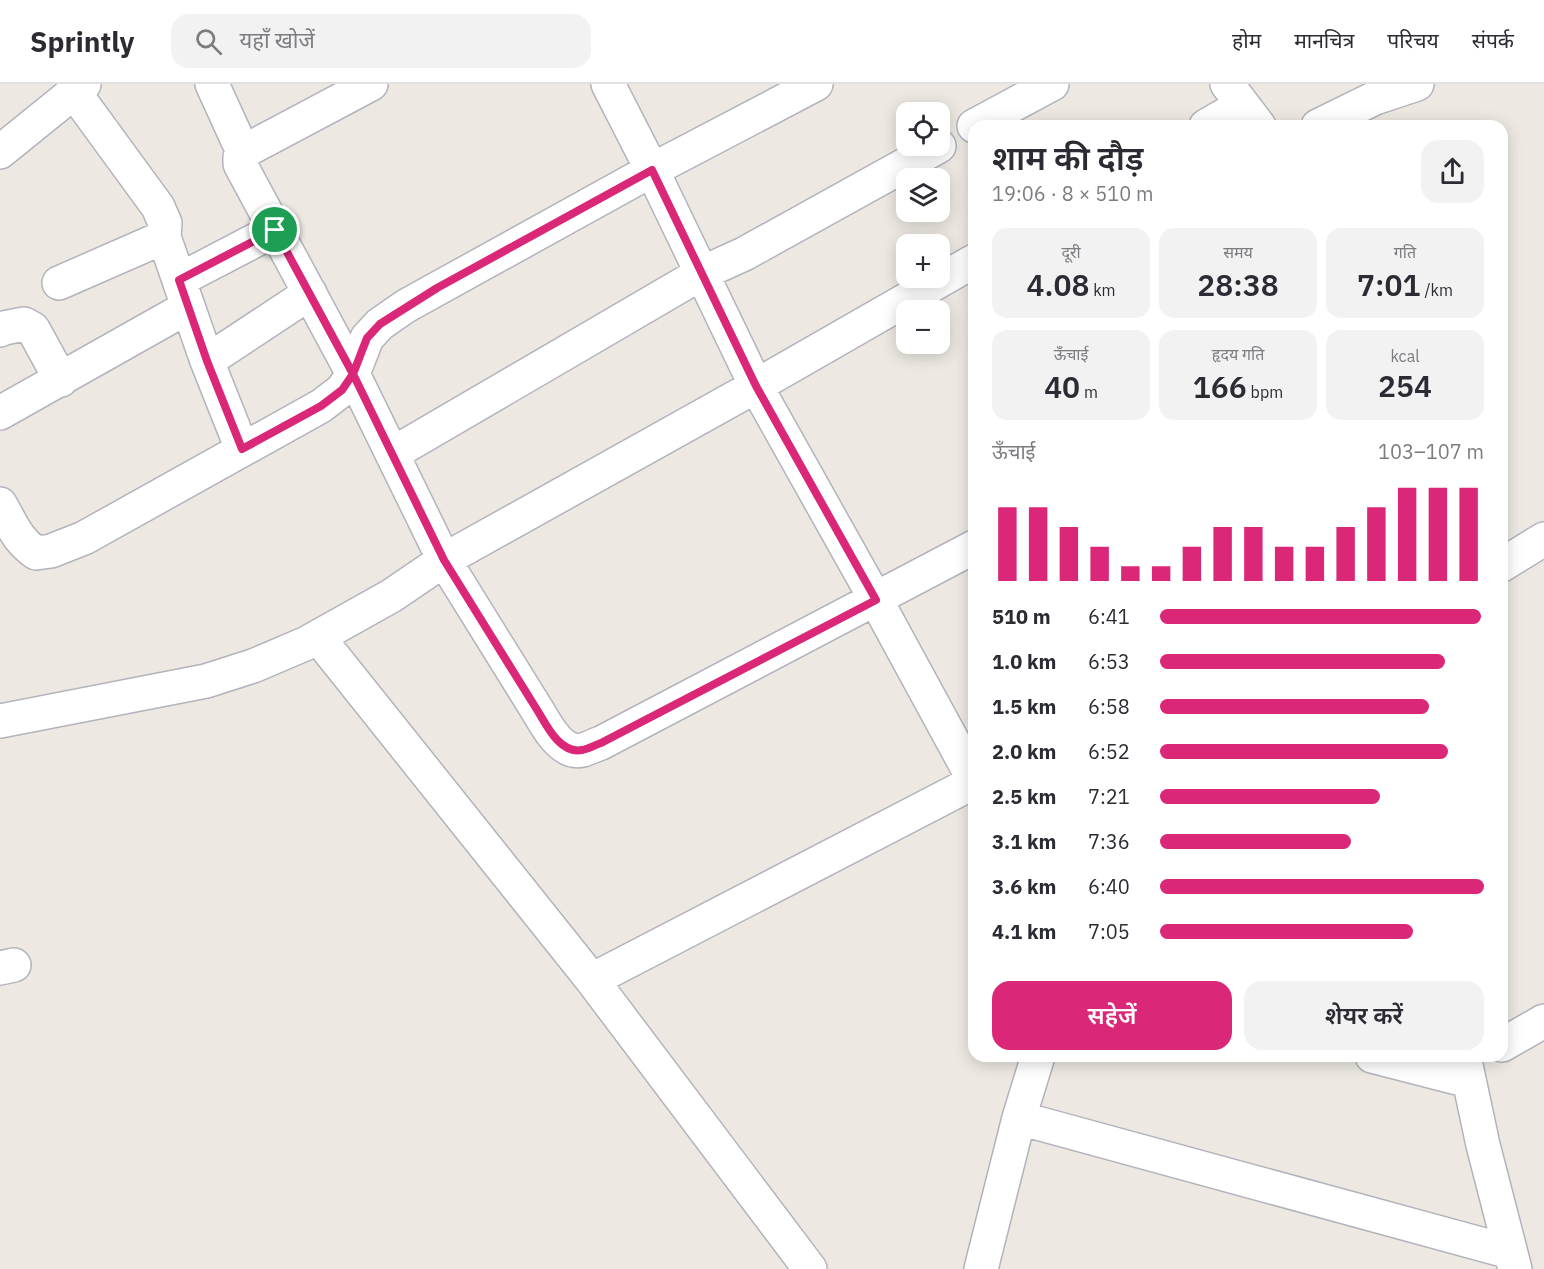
<!DOCTYPE html>
<html lang="hi">
<meta charset="utf-8">
<style>
body{margin:0;font-family:"IBM Plex Sans","Noto Sans Devanagari",sans-serif;background:#f2f2f3;color:#2b2b33;height:100vh;display:flex;flex-direction:column;font-size:22px;white-space:nowrap}
*{box-sizing:border-box;margin:0}
p{font-size:20px;color:#7c7c81}
.icon{flex:none;width:33px;height:33px;fill:none;stroke:currentColor;stroke-width:2;stroke-linecap:round;stroke-linejoin:round}
.map{position:relative;flex:1;overflow:hidden}
.panel{position:absolute;left:968px;top:36px;width:540px;height:942px;display:flex;flex-direction:column;background:#fff;border-radius:18px;box-shadow:0 3px 15px #0003}
.panel>*{flex:none}
.tools{position:absolute;left:896px;top:18px;display:grid;gap:12px}
.tools a{display:grid;place-items:center;width:54px;height:54px;border-radius:12px;background:#fff;box-shadow:0 3px 15px #0003;font-size:30px}
.pin{position:absolute;display:grid;place-items:center;width:51px;height:51px;color:#fff;margin:-26px;border:3px solid #fff;border-radius:50%;box-shadow:0 2px 6px #0007}
.round{display:grid;place-items:center;flex:none;width:63px;height:63px;border-radius:18px;background:#f2f2f3}
.head{display:flex;align-items:center;justify-content:space-between;height:102px;padding:0 24px}
h1{font-size:33px;font-weight:600;line-height:45px}
.stats{display:grid;grid-template-columns:repeat(3,1fr);gap:9px;height:102px;padding:6px 24px}
.stats div{display:grid;align-content:center;border-radius:15px;background:#f2f2f3;text-align:center}
.stats b{font-size:30px;font-weight:600}
.stats small{font-size:16px;font-weight:400}
.stats p{font-size:16px}
.chart{height:168px;padding:12px 24px}
.chart p{display:flex;justify-content:space-between}
.chart svg{width:100%;height:108px;margin-top:6px;stroke:#db2777;stroke-width:6}
.primary-button{display:flex;gap:12px;margin-top:auto;padding:12px 24px}
.primary-button a{flex:1;height:69px;border-radius:18px;background:#db2777;color:#fff;font-size:24px;font-weight:600;line-height:69px;text-align:center}
.primary-button a+a{background:#f2f2f3;color:#2b2b33}
ul{padding:0 24px;list-style:none;font-size:20px}
li{display:grid;grid-template-columns:96px 72px 1fr;align-items:center;height:45px}
li i{height:15px;border-radius:8px;background:#db2777}
header{display:flex;align-items:center;gap:36px;box-sizing:border-box;height:84px;padding:0 30px;background:#fff;border-bottom:2px solid #e1e1e2}
header strong{font-size:28px}
nav{display:flex;gap:33px;margin-inline-start:auto;font-size:21px}
.search{width:420px;height:54px;background:#f2f2f3;display:flex;align-items:center;gap:15px;box-sizing:border-box;padding:0 21px;border-radius:18px;color:#7c7c81;font-size:22px}
.map>svg:first-child{display:block}
.lines{fill:none;stroke-linecap:round;stroke-linejoin:round}
.minor-casing{stroke:#b2b3bc;stroke-width:36}
.minor{stroke:#fff;stroke-width:33}
.route-casing{stroke:#fff;stroke-width:12}
.route{stroke:#db2777;stroke-width:8}
</style>
<header>
<strong>Sprintly</strong>
<div class="search"><svg class="icon" aria-label="search" viewBox="0 0 24 24"><circle cx="10" cy="10" r="6"/><path d="M15 15l6 6"/></svg>यहाँ खोजें</div>
<nav><a>होम</a><a>मानचित्र</a><a>परिचय</a><a>संपर्क</a></nav>
</header>
<div class="map">
<svg width="1544" height="1185" viewBox="0 0 1544 1185">
<rect width="100%" height="100%" fill="#ede9e2"/>
<g class="lines">
<g class="minor-casing">
<path id="minor" d="M212,0L243,68
M371,0L243,68L240,73V80L353,290L444,476L539,629C548,644 562,671 583,666C589,664 595,661 601,659L974,463
M608,0L652,86L756,302L876,516L974,696
M1227,0L1259,42
M974,42L1052,0
M1206,42L1242,21
M1318,42L1375,14L1417,0
M0,68L84,0
M164,153L207,277L242,365
M179,196L275,146
M59,199L164,153L165,139L158,123L74,8
M0,246L4,244L24,240L33,245L61,296
M207,277L310,209
M0,329L188,223
M392,370L702,189L744,170L939,62
M0,420C12,440 16,455 36,469L51,467L84,454L321,322L342,306L353,290L367,254L380,240L406,222L652,86L816,0
M1502,481L1544,455
M318,553L592,896L810,1185
M0,637L206,597L253,582L307,559L391,512L444,476L756,302L974,177
M0,884L14,881
M592,896L974,698
M1502,961L1544,937
M1372,972L1469,997
M1464,972L1483,1061L1515,1185
M1019,1034L1510,1168
M981,1185L1019,1034L1038,972"/>
</g>
<use href="#minor" class="minor"/>
</g>
<g class="lines">
<g class="route-casing">
<path id="route" d="M275,146L179,196L207,277L242,365L321,322L342,306L353,290L444,476L539,629C548,644 561,670 582,666C588,665 595,661 601,659L876,516L756,302L652,86L437,204L380,240L367,254L353,290L275,146"/>
</g>
<use href="#route" class="route"/>
</g>
</svg>
<div class="tools">
<a><svg class="icon" aria-label="locate" viewBox="0 0 24 24"><circle cx="12" cy="12" r="6"/><path d="M12 2v4M12 18v4M2 12h4M18 12h4"/></svg></a>
<a><svg class="icon" aria-label="layers" viewBox="0 0 24 24"><path d="M12 4l9 5-9 5-9-5zM3 14l9 5 9-5"/></svg></a>
<a>+</a>
<a>−</a>
</div>
<div class="pin" style="left:275px;top:146px;background:#1e9e55"><svg class="icon" aria-label="arrive" viewBox="0 0 24 24"><path d="M6 21V4h12l-3 4 3 4H6"/></svg></div>
<section class="panel">
<div class="head"><div><h1>शाम की दौड़</h1><p>19:06 · 8 × 510 m</p></div><a class="round"><svg class="icon" aria-label="share" viewBox="0 0 24 24"><path d="M12 15V3M7 8l5-5 5 5M5 13v7h14v-7"/></svg></a></div>
<div class="stats">
<div><p>दूरी</p><b>4.08<small> km</small></b></div>
<div><p>समय</p><b>28:38</b></div>
<div><p>गति</p><b>7:01<small> /km</small></b></div>
</div>
<div class="stats">
<div><p>ऊँचाई</p><b>40<small> m</small></b></div>
<div><p>हृदय गति</p><b>166<small> bpm</small></b></div>
<div><p>kcal</p><b>254</b></div>
</div>
<div class="chart"><p><span>ऊँचाई</span>103–107 m</p>
<svg viewBox="0 0 160 44" preserveAspectRatio="none"><path d="M5 44V14M15 44V14M25 44V22M35 44V30M45 44V38M55 44V38M65 44V30M75 44V22M85 44V22M95 44V30M105 44V30M115 44V22M125 44V14M135 44V6M145 44V6M155 44V6"/></svg>
</div>
<ul>
<li><b>510 m</b>6:41<i style="width:99%"></i></li>
<li><b>1.0 km</b>6:53<i style="width:88%"></i></li>
<li><b>1.5 km</b>6:58<i style="width:83%"></i></li>
<li><b>2.0 km</b>6:52<i style="width:89%"></i></li>
<li><b>2.5 km</b>7:21<i style="width:68%"></i></li>
<li><b>3.1 km</b>7:36<i style="width:59%"></i></li>
<li><b>3.6 km</b>6:40<i style="width:100%"></i></li>
<li><b>4.1 km</b>7:05<i style="width:78%"></i></li>
</ul>
<div class="primary-button"><a>सहेजें</a><a>शेयर करें</a></div>
</section>
</div>
